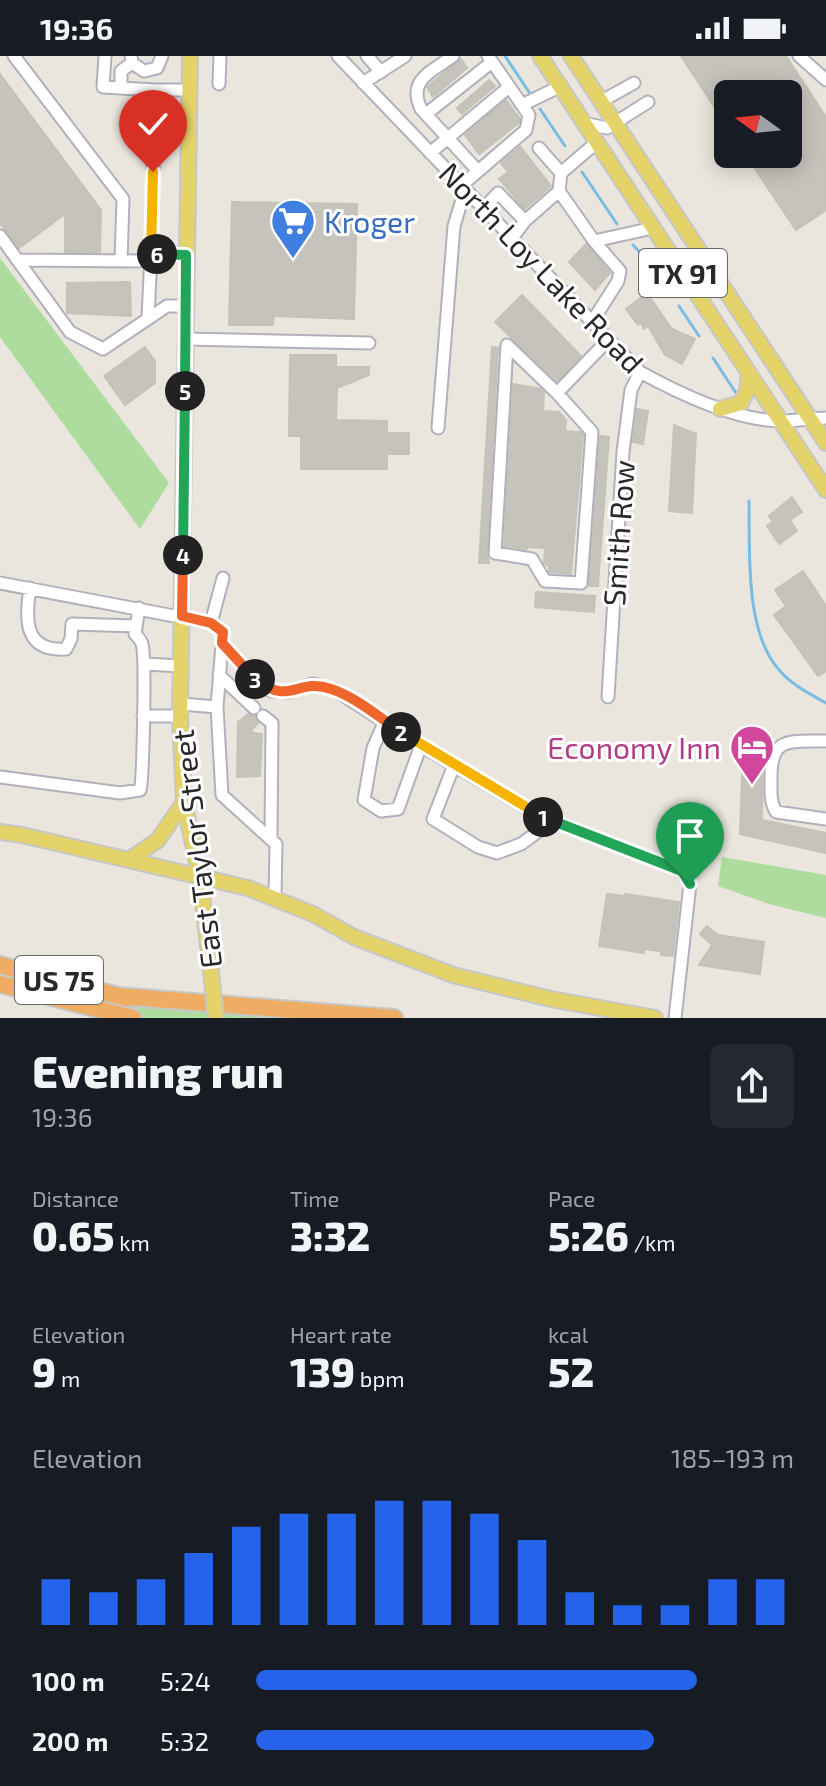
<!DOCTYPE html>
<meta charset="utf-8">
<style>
body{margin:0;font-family:"Exo 2",sans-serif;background:#242831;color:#f1f3f6;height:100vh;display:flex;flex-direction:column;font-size:30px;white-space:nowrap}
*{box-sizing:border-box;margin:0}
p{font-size:26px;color:#9ea1a6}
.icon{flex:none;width:44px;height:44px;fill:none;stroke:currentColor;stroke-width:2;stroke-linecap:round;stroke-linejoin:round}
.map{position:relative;height:962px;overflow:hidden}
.sheet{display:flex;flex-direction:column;background:#171b24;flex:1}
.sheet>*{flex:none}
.needle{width:52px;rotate:285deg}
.buttons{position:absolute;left:714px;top:24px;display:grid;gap:16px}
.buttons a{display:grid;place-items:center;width:88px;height:88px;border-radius:12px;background:#171b24;box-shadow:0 4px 20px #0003;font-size:40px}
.pin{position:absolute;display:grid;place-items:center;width:68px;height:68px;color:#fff;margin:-82px -34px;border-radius:50% 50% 50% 0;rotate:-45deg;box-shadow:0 0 8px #0007}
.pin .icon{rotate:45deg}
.km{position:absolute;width:40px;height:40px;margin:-20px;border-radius:50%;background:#222;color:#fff;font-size:22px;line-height:40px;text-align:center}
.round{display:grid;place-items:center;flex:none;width:84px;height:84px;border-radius:12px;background:#242831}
.summary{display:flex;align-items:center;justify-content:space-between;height:136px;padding:0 32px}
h1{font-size:44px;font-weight:800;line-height:60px}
.stats{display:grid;grid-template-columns:repeat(3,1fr);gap:12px;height:136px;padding:8px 32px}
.stats div{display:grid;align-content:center}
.stats b{font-size:40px;font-weight:800}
.stats small{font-size:22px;font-weight:400}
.stats p{font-size:22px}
.chart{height:224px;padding:16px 32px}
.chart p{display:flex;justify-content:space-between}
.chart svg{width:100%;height:144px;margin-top:8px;stroke:#2563eb;stroke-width:6}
ul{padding:0 32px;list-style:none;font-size:26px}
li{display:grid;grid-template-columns:128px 96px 1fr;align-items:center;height:60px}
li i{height:20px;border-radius:10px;background:#2563eb}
.status{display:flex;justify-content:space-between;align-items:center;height:56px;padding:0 40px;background:#171b24;direction:ltr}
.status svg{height:22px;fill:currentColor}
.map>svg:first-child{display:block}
.green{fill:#addc9e}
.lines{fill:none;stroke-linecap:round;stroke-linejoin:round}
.stream{stroke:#79bde3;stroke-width:3}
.building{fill:#c6c2bc;stroke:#c5c2b6;stroke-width:2}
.minor-casing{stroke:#b0b1bc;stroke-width:15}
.major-casing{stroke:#c7c7c7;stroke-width:18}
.highway-casing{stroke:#c7c7c7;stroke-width:20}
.minor{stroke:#fff;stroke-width:11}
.major{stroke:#e4d368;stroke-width:14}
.highway{stroke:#efad63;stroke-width:16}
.major-bridge-casing{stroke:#c7c7c7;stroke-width:18;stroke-linecap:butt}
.major-bridge{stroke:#e4d368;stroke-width:14}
.split-1-casing{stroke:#fff;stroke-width:16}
.split-2-casing{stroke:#fff;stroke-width:16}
.split-3-casing{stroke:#fff;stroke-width:16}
.split-4-casing{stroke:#fff;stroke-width:16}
.split-5-casing{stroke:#fff;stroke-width:16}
.split-6-casing{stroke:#fff;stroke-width:16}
.split-7-casing{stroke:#fff;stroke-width:16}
.split-1{stroke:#22a559;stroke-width:10}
.split-2{stroke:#f5b400;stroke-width:10}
.split-3{stroke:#f0652b;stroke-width:10}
.split-4{stroke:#f0652b;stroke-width:10}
.split-5{stroke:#22a559;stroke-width:10}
.split-6{stroke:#22a559;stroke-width:10}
.split-7{stroke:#f5b400;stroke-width:10}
.labels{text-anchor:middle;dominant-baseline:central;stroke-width:6;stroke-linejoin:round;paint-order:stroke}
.shield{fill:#fff;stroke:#696969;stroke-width:2}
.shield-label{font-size:28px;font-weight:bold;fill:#292929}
.shop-label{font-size:30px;fill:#366cbe;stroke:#fff;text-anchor:start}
.street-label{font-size:30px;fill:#292929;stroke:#fff}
.hotel-label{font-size:30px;fill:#b23c85;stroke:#fff;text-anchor:end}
</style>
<div class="status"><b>19:36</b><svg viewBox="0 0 49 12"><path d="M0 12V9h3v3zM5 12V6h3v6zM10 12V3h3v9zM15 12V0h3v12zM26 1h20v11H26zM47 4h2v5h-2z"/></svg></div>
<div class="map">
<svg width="826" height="962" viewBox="0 0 826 962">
<rect width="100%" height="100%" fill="#eae6dd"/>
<path class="green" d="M0,202L169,427L140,473L0,281Z
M722,801L826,819V862L769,848L718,830Z
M0,902L139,939L269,962H105L0,937Z"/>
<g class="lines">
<path class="stream" d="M505,0L529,36
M540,53L565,90
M582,116L617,168
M633,189L650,207L666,231
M679,250L699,280
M713,302L736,337
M749,445C750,494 744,576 780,615C792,629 810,638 826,647"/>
</g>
<path class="building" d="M681,0H786L826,61V154L796,174L745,98H788V38H728V72Z
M461,3L467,12L433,41L427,31Z
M0,18L101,154L100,196H65V158L19,192L0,167Z
M489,24L495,30L462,58L457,52Z
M506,44L520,63L519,67L479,98L465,79Z
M520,90L551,130L525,153L499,123L508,116L501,107Z
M232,146L357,148L354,263L274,260L273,269H229Z
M586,188L610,217L595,234L569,206Z
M130,226L131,260L67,257V227Z
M522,239L581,300L557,325L495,266Z
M644,239L647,242L649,240L672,273L695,283L682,308L665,299L648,270L644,273L641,267L638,269L626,253Z
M145,291L155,305V327L125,349L104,320Z
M492,291L498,292L487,497L489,507H479Z
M290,299H336V311H369V319L337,332L336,364L387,365V377H409V398H387V413H301V380H289Z
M513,328L541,333L544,337L543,355L559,356L566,364L565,375L581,376L583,379L571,518L549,516V511L544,507L545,492L527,491V493L504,490Z
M637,353L648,355L643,388L633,386Z
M674,369L696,378L692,457L669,455Z
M600,380L609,381L598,530H589Z
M792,441L802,456L790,464L797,475L779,488L767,470L773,466L769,460Z
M803,515L826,550V615L818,620L774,559L786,550L775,534Z
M536,536L595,540L594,556L535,551Z
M248,658L255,660L258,667L250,676L262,678L260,720L237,721L238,666Z
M743,693L763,695L762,764L826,777V797L740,778Z
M607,838L625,840V838L679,846L673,900L661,899V895L644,893V897L599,890Z
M707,870L718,879L764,886L760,918L699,909L712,889L700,878Z"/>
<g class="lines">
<g class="minor-casing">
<path id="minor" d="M14,0L123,143L121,205
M105,0L103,31L155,34
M131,0L132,7L144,15L157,12L162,0
M338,0L640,316C680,338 736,365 782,365C797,365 811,362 826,362
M367,0L381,16
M453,0C432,16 407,23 421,53L478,115
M799,0L826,24
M363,27L405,0
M219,28L220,0
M121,32V15L132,7
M602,45L634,27
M522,49L559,31
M426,58L492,6
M583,67L607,72L648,46
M539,92L561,117
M430,97L509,31
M462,129L526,74L529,59L488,0
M559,135L594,185L620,215L618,225L592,266
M484,152L498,137L525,165
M0,180L70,276L103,293L167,250H186
M512,182L525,165L559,135L561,117L597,86
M594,185L653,172
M186,199L151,198L155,34H188
M17,204L139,205L151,198
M148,262L151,198
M185,283L369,287
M557,337L507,289L495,497L532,503L545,525L581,527L592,376L557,337L609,283
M438,372L454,170L465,134
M0,527L211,567L223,576L217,651
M30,532C25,564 24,596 66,593L71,583L72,568L136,570
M211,567L223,522
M222,587L256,624L271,635L288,636L313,628L335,634L425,692L537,758L682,815L690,828L675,962
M145,608L181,610
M219,619L254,652
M608,641L623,396L631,334L640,316
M181,648L217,651L222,739L276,788L275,841
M143,660H180
M263,660L272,667L271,782
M385,665L373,692L364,744L381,755L398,753L421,689
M826,685C789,686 770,679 771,725C771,736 770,746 776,756L826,763
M454,709L433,763L478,791L497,797L521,788L553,765
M0,721L120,737L140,734C143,727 146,600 142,588C141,584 138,581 135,578L139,552"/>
</g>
<g class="major-casing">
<path id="major" d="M190,0L180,660L184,746L200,821L207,880
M540,0L826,434
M571,0L826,387
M720,353L741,347L747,335L749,318
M0,776L22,779L248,832L313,858L354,881L453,919L551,943L655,962
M129,804L158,784L184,746"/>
</g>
<g class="highway-casing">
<path id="highway" d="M0,909L126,942
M0,928L133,962
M118,940L394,962"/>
</g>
<use href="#minor" class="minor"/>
<use href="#major" class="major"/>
<use href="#highway" class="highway"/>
<g class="major-bridge-casing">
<path id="major-bridge" d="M207,880L216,962"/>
</g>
<use href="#major-bridge" class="major-bridge"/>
</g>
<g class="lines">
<g class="split-1-casing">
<path id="split-1" d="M543,761L682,815L690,828"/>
</g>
<g class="split-2-casing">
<path id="split-2" d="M401,676L543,761"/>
</g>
<g class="split-3-casing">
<path id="split-3" d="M255,623C290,651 297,621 331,633C356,641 380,662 401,676"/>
</g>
<g class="split-4-casing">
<path id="split-4" d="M183,499L182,560L211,567L223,576L222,587L255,623"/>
</g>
<g class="split-5-casing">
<path id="split-5" d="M183,499L185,335"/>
</g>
<g class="split-6-casing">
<path id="split-6" d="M157,198L186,199L185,335"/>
</g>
<g class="split-7-casing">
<path id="split-7" d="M153,116L151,198H157"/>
</g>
<use href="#split-1" class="split-1"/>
<use href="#split-2" class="split-2"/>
<use href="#split-3" class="split-3"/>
<use href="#split-4" class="split-4"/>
<use href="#split-5" class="split-5"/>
<use href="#split-6" class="split-6"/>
<use href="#split-7" class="split-7"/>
</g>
<defs>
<g id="supermarket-pin" transform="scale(2.3)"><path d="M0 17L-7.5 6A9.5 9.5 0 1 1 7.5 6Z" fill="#3f7fe0" stroke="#fff"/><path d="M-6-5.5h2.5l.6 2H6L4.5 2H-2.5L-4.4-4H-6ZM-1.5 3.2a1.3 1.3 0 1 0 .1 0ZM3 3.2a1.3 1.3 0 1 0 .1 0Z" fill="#fff"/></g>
<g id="hotel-pin" transform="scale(2.3)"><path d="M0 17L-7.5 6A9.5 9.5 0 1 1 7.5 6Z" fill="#d1479c" stroke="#fff"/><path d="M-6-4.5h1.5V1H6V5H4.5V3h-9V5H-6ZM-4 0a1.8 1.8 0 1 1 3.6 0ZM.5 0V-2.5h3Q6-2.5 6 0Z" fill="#fff"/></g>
</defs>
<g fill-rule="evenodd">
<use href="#supermarket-pin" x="293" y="165"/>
<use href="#hotel-pin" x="752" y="691"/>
</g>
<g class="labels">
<g class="shield">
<rect x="639" y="193" width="88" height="48" rx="6"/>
<rect x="15" y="900" width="88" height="48" rx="6"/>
</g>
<g class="shield-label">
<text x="683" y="217">TX 91</text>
<text x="59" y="924">US 75</text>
</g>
<g class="shop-label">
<text x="324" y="165">Kroger</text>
</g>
<g class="street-label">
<text transform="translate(542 211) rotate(46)">North Loy Lake Road</text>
<text transform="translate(618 477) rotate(-86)">Smith Row</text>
<text transform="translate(196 793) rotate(-97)">East Taylor Street</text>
</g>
<g class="hotel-label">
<text x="721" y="691">Economy Inn</text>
</g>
</g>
</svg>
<div class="buttons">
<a><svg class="needle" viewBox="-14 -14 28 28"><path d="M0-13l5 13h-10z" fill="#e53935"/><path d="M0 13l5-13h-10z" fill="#9ea1a6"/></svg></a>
</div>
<div class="pin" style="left:690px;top:828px;background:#1e9e55"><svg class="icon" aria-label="arrive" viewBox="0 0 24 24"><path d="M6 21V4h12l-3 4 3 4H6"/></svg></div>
<div class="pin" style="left:153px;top:116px;background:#d93025"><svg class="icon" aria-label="check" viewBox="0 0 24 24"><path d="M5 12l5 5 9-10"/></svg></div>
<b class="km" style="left:543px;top:761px">1</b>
<b class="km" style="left:401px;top:676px">2</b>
<b class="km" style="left:255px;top:623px">3</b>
<b class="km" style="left:183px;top:499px">4</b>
<b class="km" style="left:185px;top:335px">5</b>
<b class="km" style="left:157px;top:198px">6</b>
</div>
<section class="sheet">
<div class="summary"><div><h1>Evening run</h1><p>19:36</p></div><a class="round"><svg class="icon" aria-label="share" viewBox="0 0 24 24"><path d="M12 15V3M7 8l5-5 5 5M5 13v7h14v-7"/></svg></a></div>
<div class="stats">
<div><p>Distance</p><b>0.65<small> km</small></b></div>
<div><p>Time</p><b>3:32</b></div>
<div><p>Pace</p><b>5:26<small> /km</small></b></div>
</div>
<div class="stats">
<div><p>Elevation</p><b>9<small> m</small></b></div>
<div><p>Heart rate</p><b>139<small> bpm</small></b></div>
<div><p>kcal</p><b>52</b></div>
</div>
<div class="chart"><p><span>Elevation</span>185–193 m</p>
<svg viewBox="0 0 160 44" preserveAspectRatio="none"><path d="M5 44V30M15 44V34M25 44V30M35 44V22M45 44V14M55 44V10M65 44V10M75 44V6M85 44V6M95 44V10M105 44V18M115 44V34M125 44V38M135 44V38M145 44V30M155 44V30"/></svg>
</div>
<ul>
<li><b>100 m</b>5:24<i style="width:82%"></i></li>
<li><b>200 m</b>5:32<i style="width:74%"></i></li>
</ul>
</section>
